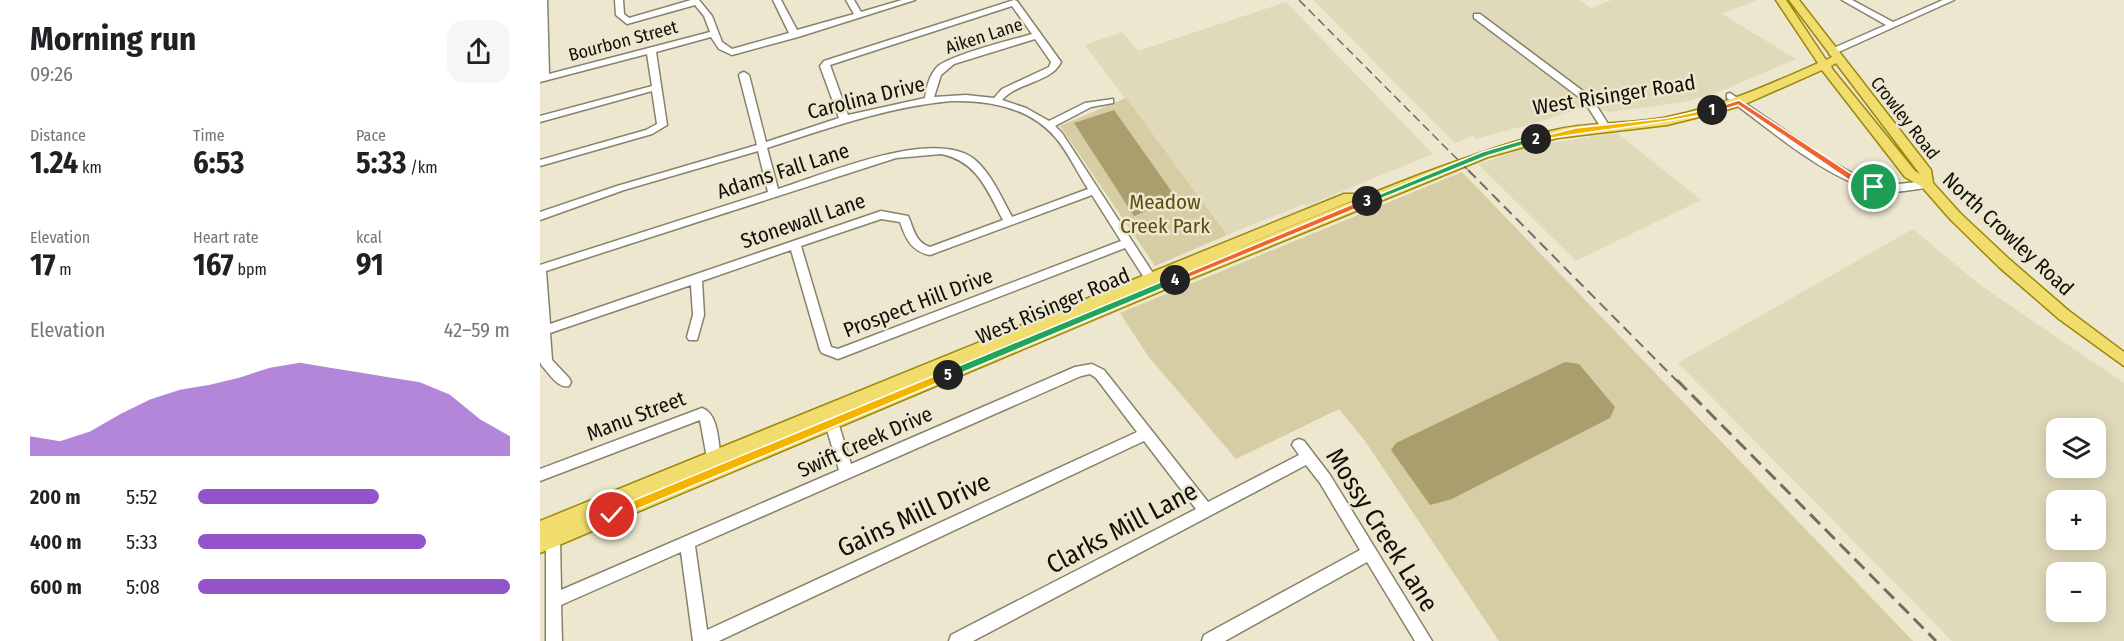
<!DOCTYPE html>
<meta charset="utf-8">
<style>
body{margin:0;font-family:"Fira Sans Condensed",sans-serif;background:#f6f6f6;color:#202124;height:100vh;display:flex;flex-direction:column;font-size:22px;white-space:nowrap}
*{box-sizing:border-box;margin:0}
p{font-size:20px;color:#757577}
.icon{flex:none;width:33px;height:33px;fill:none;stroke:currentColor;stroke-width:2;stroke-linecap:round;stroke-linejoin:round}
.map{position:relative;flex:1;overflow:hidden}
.sheet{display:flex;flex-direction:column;background:#fff;width:540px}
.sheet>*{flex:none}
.fabs{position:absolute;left:1506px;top:418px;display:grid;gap:12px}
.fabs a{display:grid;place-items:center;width:60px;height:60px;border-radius:12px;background:#fff;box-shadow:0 3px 15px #0003;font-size:30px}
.pin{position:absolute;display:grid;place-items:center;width:51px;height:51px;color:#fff;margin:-26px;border:3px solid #fff;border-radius:50%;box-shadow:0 2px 6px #0007}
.km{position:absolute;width:30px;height:30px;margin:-15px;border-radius:50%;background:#222;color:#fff;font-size:16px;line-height:30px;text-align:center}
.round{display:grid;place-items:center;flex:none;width:63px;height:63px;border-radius:18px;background:#f6f6f6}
.summary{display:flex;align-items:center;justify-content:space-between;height:102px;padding:0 30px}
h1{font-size:33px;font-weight:700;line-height:45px}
.metrics{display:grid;grid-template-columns:repeat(3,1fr);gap:9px;height:102px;padding:6px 30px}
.metrics div{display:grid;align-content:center}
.metrics b{font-size:30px;font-weight:700}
.metrics small{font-size:16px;font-weight:400}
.metrics p{font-size:16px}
.chart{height:168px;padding:12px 30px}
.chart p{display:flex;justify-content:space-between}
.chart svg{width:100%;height:108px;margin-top:6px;fill:#9353c9;opacity:.7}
ul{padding:0 30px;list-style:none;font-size:20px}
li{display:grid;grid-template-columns:96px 72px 1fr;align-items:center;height:45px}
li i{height:15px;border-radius:8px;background:#9353c9}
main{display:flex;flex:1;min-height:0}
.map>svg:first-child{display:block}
.built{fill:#e1daba;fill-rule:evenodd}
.green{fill:#d7cda5}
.water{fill:#a99e6c}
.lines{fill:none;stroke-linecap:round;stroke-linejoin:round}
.minor-casing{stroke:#88826c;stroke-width:3}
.major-casing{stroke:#9d870a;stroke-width:3}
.minor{fill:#fff;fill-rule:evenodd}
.major{fill:#f1dd6d;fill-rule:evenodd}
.rail-far2{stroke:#726e5f;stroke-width:1.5;stroke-dasharray:9 4.5;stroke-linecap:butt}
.rail-far1{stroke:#726e5f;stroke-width:2;stroke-dasharray:11 6;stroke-linecap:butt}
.rail{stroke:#726e5f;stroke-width:3;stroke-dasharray:14 7;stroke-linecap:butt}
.split-1{fill:#f0652b;stroke:#fff;stroke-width:1.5}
.split-2{fill:#f5b400;stroke:#fff;stroke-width:1.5}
.split-3{fill:#22a559;stroke:#fff;stroke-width:1.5}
.split-4{fill:#f0652b;stroke:#fff;stroke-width:1.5}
.split-5{fill:#22a559;stroke:#fff;stroke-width:1.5}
.split-6{fill:#f5b400;stroke:#fff;stroke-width:1.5}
.labels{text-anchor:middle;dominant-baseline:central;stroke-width:5;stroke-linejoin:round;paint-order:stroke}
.far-street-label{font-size:18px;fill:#110f07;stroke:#ece7ce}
.street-label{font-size:21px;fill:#110f07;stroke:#ece7ce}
.park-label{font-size:21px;fill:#5a4d10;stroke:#ece7ce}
.near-street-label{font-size:26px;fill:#110f07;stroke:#ece7ce}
</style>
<main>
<section class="sheet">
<div class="summary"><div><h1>Morning run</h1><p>09:26</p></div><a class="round"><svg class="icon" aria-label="share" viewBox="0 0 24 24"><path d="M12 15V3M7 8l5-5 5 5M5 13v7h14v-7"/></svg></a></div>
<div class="metrics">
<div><p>Distance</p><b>1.24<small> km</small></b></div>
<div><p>Time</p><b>6:53</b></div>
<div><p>Pace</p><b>5:33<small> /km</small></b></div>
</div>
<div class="metrics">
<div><p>Elevation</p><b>17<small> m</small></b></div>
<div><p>Heart rate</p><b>167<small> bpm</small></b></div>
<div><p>kcal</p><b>91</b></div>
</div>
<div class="chart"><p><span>Elevation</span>42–59 m</p>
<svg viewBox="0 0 160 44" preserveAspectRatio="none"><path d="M0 44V36L10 38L20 34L30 27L40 21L50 17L60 15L70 12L80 8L90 6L100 8L110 10L120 12L130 14L140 19L150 29L160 36V44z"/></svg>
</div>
<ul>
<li><b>200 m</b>5:52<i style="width:58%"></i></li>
<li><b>400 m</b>5:33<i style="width:73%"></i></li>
<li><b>600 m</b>5:08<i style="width:100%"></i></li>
</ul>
</section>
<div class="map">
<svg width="1584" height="641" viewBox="0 0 1584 641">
<rect width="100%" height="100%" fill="#ece7ce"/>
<path class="built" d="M773,0H1039L1051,8L1072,0H1217L1182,14L1256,59L1176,93L1144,102L1071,112L1044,107L1005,120L935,139L933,136L915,143Z
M746,2L893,154L766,206L764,204L687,235L545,45L582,32L598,51Z
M1077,133L1161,200L1036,261L938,164L995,145Z
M1373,229L1440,285L1584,383V641H1412L1138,363ZM1516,429H1556V468H1516ZM1516,501H1556V540H1516ZM1516,573H1556V612H1516Z"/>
<path class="green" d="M586,98L687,235L615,266L520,126Z
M922,172L1373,641H959L825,441L799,409L696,459L608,356L580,313Z"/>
<path class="water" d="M574,110L637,199L594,216L534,123Z
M1025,362L1039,364L1075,407L1070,418L912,499L890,505L851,450L856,443Z"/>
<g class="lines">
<g class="minor-casing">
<path id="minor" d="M0,0H7L9,74L170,32L164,16L155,5L87,24L76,15L75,0H83L84,14L89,18L151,0H159L172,16L182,42L192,49L249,33L233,0H241L257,30L314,14L306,0H314L321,12L362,0H375L258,37L192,55L179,49L171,37L116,52L127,125L112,134L0,166V160L106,130L117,124L112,91L0,122V116L112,86L107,54L0,82Z
M474,0L477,1L521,62C511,83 477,82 462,100L486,108L509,121L545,103L573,99V103L551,107L515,126L522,133L620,284L622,287L620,290H612L585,248L298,359L282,353L280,350L251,250L162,281L164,315L157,340H149L147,337L153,315L151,285L10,333L12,360L29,378L31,382L29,386C18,389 9,373 2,366L0,362V265L228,192L218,151L84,190L0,220V212L77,186L217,145L199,75L201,73L204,72L209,75L226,142L299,118L280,66L284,61ZM472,6L492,34C471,40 411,55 397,67C389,76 387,86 385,98L308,115L290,65ZM495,39L511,62L509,67L462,89L454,98L426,95L394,97L401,75L414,64ZM411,101C448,100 489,107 515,137C528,152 537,172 548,189L472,217C461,197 451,173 434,159C393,127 283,175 238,189L227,148C289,128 347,107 411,101ZM401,154C437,161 447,190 463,220L390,247C375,242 374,229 368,216L341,211L10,324L6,271L356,158ZM552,195L581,241L298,349L291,347L261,246L341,219L360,222C366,239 371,251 390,255Z
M1302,0H1312L1353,22L1403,0H1414L1292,55L1289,54V50L1346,25Z
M934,14H940L1051,97L1070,127L1068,129H1062L1044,101L934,18Z
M1190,93L1288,160L1325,180L1349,185L1387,181L1392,184C1387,189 1378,189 1371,190C1359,192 1346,193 1334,190C1285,178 1228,128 1187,98V94Z
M552,364L564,370L668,502L759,455L752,445L754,441L759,439L764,441L790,475L892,641H875L827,562L685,641H662L664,635L820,550L780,483L766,465L433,641H409L411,635L656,509L604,441L179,641H153L141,552L21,605L22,641H6V539L8,534L13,532L18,534L20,539L21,590L299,470L285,423L287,419L292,417L297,419L311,464L535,367ZM550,374L556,378L597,432L167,630L155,546L541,376Z
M162,408C179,414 178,443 181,458L179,462L174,464L169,462L167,458L160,420L0,481V469Z"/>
</g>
<g class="major-casing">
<path id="major" d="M1236,0H1246L1286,60L1292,57L1249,0H1259L1391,170L1393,183L1420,213L1469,259L1529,311L1584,352V366L1519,319L1459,267L1410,219L1382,187L1365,177L1282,70L1203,105L1179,112L1127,125L1017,138L948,157L621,291L0,553V521L804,194H814L816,197L814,200L693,250C798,208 902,161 1011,131C1049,121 1090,125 1128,117C1181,106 1229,85 1278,63ZM1296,63L1380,174L1375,171L1293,70L1291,66Z"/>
</g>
<use href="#minor" class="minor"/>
<use href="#major" class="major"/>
<path class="rail-far2" d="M759,0L929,171"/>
<path class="rail-far1" d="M928,170L1138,382"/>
<path class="rail" d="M1137,380L1396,641"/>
</g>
<path class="split-1" d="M1199,100L1318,178L1337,185V189L1312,182L1198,105L1172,113L1168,110Z"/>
<path class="split-2" d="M1172,108L1175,112C1116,126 1055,129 996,141L992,139L1035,128L1127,118Z"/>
<path class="split-3" d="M996,136L999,140L947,156L830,203L823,201L942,152Z"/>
<path class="split-4" d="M827,198L831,201L830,203L638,282L630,280Z"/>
<path class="split-5" d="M635,276L640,280L638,282L412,377L408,379L403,375L404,372Z"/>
<path class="split-6" d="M408,370L413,375L412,377L76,518H68L66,515L68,511Z"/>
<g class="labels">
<g class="far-street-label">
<text transform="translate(444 36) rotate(-18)">Aiken Lane</text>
<text transform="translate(83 41) rotate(-15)">Bourbon Street</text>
<text transform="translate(1365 118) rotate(52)">Crowley Road</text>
</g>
<g class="street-label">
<text transform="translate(1074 95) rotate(-9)">West Risinger Road</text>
<text transform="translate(326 98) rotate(-14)">Carolina Drive</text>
<text transform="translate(243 171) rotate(-18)">Adams Fall Lane</text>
<text transform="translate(263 221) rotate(-19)">Stonewall Lane</text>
<text transform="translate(1468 234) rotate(43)">North Crowley Road</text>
<text transform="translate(378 303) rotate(-21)">Prospect Hill Drive</text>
<text transform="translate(513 306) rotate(-23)">West Risinger Road</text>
<text transform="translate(96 416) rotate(-21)">Manu Street</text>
<text transform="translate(325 442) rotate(-24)">Swift Creek Drive</text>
</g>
<g class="park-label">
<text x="625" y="202">Meadow<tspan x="625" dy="24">Creek Park</tspan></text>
</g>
<g class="near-street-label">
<text transform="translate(374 515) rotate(-25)">Gains Mill Drive</text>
<text transform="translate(582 528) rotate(-28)">Clarks Mill Lane</text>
<text transform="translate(842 530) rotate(58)">Mossy Creek Lane</text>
</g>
</g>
</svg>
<div class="fabs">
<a><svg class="icon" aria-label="layers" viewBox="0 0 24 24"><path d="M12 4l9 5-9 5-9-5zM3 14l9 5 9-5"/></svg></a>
<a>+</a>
<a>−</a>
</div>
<div class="pin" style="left:1334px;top:187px;background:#1e9e55"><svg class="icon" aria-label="arrive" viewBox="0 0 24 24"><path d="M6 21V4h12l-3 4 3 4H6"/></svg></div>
<div class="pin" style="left:72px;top:515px;background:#d93025"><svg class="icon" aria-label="check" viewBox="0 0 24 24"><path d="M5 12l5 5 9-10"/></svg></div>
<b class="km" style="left:1172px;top:110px">1</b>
<b class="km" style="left:996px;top:139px">2</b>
<b class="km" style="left:827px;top:201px">3</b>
<b class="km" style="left:635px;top:280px">4</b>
<b class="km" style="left:408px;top:375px">5</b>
</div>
</main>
